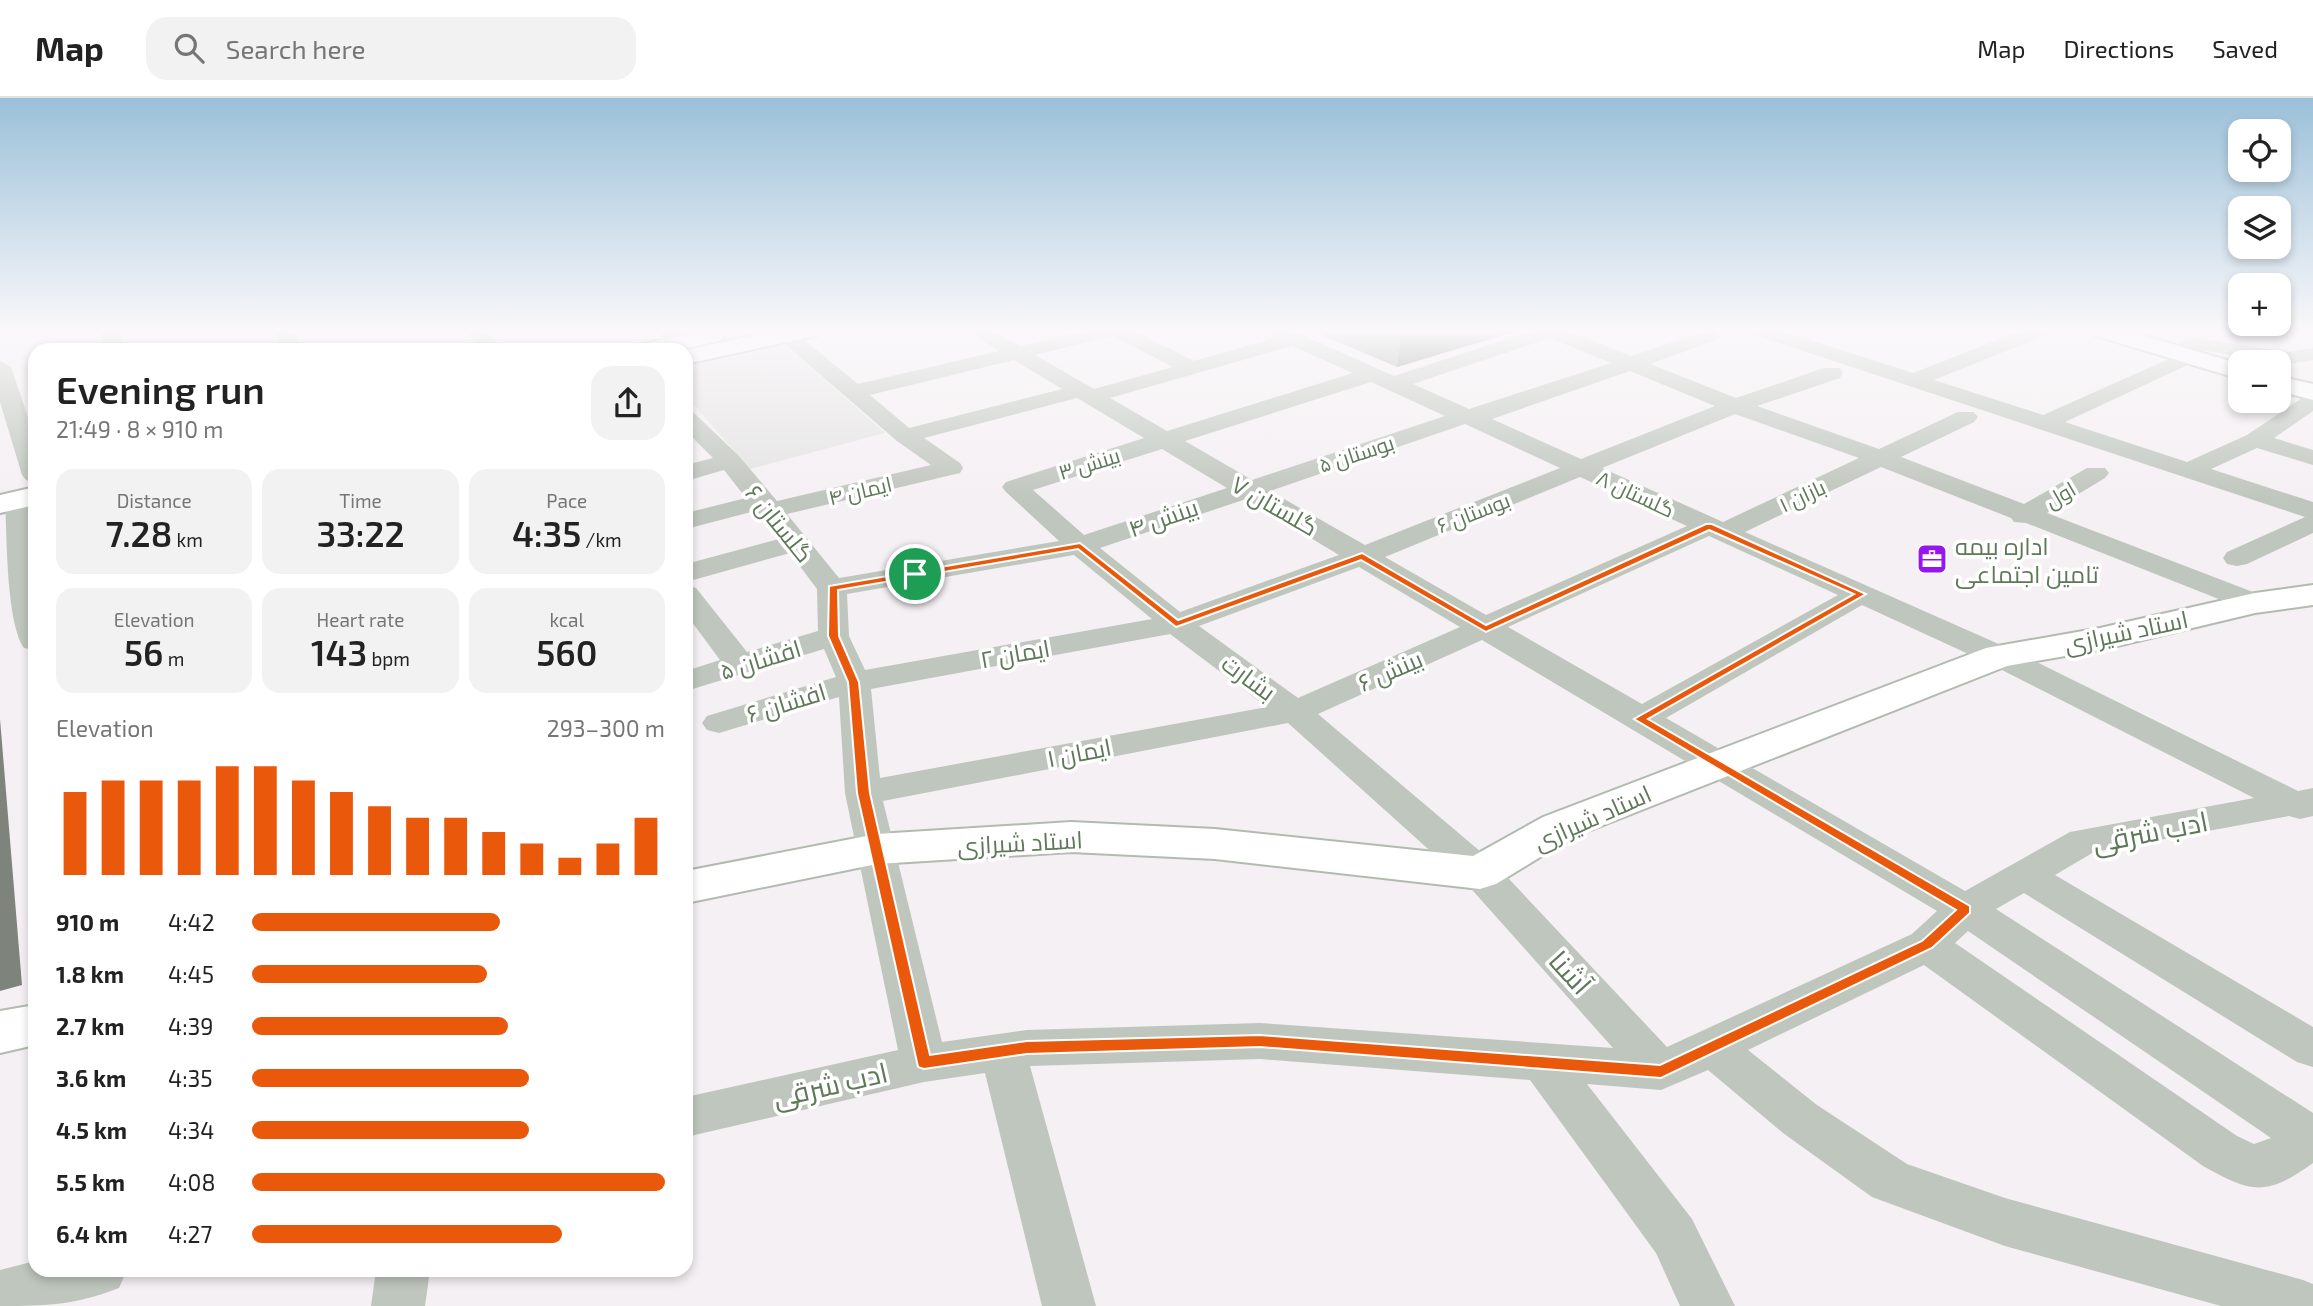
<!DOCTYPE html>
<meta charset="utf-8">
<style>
body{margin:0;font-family:"Exo 2",Cairo,sans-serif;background:#f2f2f2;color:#222;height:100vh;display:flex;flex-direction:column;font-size:26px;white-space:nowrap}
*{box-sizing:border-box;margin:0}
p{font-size:23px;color:#767676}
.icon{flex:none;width:38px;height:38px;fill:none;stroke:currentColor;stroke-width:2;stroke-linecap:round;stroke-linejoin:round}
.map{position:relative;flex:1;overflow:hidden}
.details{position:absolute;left:28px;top:245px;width:665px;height:934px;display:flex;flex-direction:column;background:#fff;border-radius:21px;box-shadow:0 4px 10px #0003}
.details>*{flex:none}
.tools{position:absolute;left:2228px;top:21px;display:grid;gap:14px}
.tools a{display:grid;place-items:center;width:63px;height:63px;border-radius:14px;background:#fff;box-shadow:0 4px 10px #0003;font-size:35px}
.pin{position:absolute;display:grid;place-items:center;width:60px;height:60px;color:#fff;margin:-30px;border:4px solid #fff;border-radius:50%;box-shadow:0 2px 7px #0007}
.round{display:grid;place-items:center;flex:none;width:74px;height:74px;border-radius:21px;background:#f2f2f2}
.head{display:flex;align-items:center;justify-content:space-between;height:119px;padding:0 28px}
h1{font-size:38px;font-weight:600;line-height:52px}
.figures{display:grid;grid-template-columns:repeat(3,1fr);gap:10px;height:119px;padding:7px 28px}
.figures div{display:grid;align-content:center;border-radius:18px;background:#f2f2f2;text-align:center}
.figures b{font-size:35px;font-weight:600}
.figures small{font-size:19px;font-weight:400}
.figures p{font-size:19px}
.chart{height:196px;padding:14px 28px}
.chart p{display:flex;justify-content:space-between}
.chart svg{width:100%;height:126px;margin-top:7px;stroke:#ea580c;stroke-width:6}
ul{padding:0 28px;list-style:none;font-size:23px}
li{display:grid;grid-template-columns:112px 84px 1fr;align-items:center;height:52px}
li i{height:18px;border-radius:9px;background:#ea580c}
header{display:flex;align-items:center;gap:42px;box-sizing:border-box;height:98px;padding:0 35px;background:#fff;border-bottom:2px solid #e0e0e0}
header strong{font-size:33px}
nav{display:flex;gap:38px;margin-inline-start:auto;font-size:24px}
.search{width:490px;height:63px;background:#f2f2f2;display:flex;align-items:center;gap:18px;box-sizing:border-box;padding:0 24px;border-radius:21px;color:#767676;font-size:26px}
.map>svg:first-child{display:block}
.built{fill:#e5e4e4}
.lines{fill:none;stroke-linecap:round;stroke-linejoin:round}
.secondary-casing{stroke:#b1bbaf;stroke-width:4}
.primary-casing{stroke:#b0b8ae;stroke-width:4}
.street{fill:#bfc6bd;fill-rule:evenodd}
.secondary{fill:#fff;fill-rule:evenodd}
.primary{fill:#fff;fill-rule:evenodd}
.wall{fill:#9ba398}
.shaded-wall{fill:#7e847c}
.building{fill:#b4bdb1;stroke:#7e847c;stroke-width:2}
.route{fill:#ea580c;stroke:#fff;stroke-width:2;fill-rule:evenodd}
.labels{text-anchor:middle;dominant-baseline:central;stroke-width:7;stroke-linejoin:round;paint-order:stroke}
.far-street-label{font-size:21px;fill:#5f785a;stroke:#fff}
.street-label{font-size:24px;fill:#5f785a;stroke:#fff}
.poi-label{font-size:24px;fill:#5f785a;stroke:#fff;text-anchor:start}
.near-street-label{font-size:28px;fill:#5f785a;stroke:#fff}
</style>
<header>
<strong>Map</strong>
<div class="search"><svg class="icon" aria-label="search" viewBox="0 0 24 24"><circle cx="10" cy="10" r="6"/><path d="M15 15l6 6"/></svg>Search here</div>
<nav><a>Map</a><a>Directions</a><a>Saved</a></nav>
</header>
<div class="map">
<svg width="2313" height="1208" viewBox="0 0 2313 1208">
<rect width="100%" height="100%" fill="#f5f0f3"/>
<path class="built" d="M785,247L885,335L750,371L686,298V268Z"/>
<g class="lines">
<g class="secondary-casing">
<path id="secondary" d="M2089,232H2125L2240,266V281L2093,237Z
M2278,278L2313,286V302L2278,293Z
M2313,487V507L2255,515L2100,552L2007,568L1573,739L1496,786L1480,791L1215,761L1071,754L877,766L686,805V773L877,736L1071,724L1215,731L1473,758L1543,719L1986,550L2100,530L2255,495Z
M35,907V947L0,955V913Z"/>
</g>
<g class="primary-casing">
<path id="primary" d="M707,232L720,233L724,238L720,243L680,252H634L638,247Z
M779,232H823L819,237L686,266L685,252Z
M35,389V407L0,415V397Z"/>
</g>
<path class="street" d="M98,232H118L126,252H106Z
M273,232H293L303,252H283Z
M465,232H486L503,252H482Z
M655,232H677L691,245L688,249H674Z
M782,232L793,233L858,286L999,253L967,232H991L1020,248L1090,232H1132L1194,263L1275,240L1264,232H1291L1394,278L1534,232H1566L1631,258L1709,232L1719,238L1716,242L1650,266L1736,300L1824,270H1840L1843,275L1840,280L1757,308L1879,351L1958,314H1974L1978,319L1974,324L1901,359L2024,406L2087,370H2105L2109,375L2105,380L2047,415L2266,499L2270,505L2266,511L2255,514L2244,511L2026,425L2014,424L2011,420L1881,369L1745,434L2010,551L2298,693L2313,690V718L2300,721L2289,718L2094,754L2055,777L2313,929V969L2297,964L2024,795L1996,811L2313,1015V1065C2266,1099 2251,1095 2203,1068L1924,867L1748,952L1817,1007L1907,1066L2005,1100L2303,1182L2313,1186V1208H2221L2005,1148L1872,1099L1783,1035L1708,972L1661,992L1587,986L1692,1121L1735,1208H1680L1656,1155L1530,982L1260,961L1030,968L1096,1208H1042L985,975L924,984L686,1039V999L898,952L845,695L839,599L719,635L707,632L702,625L707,618L836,579L824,551L686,593V573L720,562L686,516V487L696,490L747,554L818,533L817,491L790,455L686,484V466L779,441L755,413L686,431V415L746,400L724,372L686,383V367L713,360L686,333V313L694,315L739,358L777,403L931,367L897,343L779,241L776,237ZM1113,238L1173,269L1094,291L1035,257ZM1550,240L1611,265L1469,311L1413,286ZM1292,248L1353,275L1167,333L1110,300ZM1014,262L1062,291L909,330L870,297ZM1630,273L1715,308L1581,361L1492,321ZM1371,284L1445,318L1252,382L1185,343ZM1077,300L1144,340L1006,384L1002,389L1006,394L1059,443L839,480L787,416L960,375L963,370L960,365L924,340ZM1735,316L1859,360L1723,424L1602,370ZM1465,326L1560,370L1365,447L1270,393ZM1162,351L1227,390L1084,437L1033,392ZM1580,379L1687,428L1486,517L1385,459ZM1246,401L1339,457L1180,514L1100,450ZM1709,438L1838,497L1642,606L1508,529ZM1074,457L1152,521L865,572L849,538L847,496ZM1359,469L1460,529L1298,600L1199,528ZM1862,507L1988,565L2254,700L2070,734L1965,793L1666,620ZM1170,536L1267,609L880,680L871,591ZM1482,542L1937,813L1912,836L1667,949L1494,765L1318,616ZM1288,625L1466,785L1613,950L1260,925L1027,932L942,944L883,703ZM1968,833L2271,1040L2254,1046L2237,1038L1955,845Z
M1749,232H1779L1913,275L2023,232H2051L2048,236L1934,282L2043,317L2180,256H2194L2198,260L2194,264L2065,324L2187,364L2247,337L2305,298L2313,296V313L2274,340L2313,352V367L2257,350L2211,371L2313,404V435L2247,466L2237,468L2227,466L2223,460L2227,454L2305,419L1752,236Z
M2189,239L2288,254L2313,250V262L2288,266L2182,249L2179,245Z
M0,263L11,269L35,340V385L26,382L22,377L0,304Z
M18,394L27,396C42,417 35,522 35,552L24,550C6,523 7,437 5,402L9,396Z
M35,1163V1172H127L119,1190C75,1207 47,1208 0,1208V1172Z
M376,1172H430L425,1208H371Z"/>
<use href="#secondary" class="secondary"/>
<use href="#primary" class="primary"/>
</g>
<path class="wall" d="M1310,232H1520L1397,269Z"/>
<path class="shaded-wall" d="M1429,232H1520L1397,269L1401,240Z
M0,621L22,887L0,893Z"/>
<path class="building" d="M1380,232H1429L1401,240Z"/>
<linearGradient id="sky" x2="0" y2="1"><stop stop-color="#9bc0d9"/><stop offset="0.58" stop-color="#faf8fa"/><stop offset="1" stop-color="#faf8fa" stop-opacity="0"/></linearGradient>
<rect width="2313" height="401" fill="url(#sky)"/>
<path class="route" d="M1706,426H1712L1866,496L1648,621L1970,808V815L1932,850L1661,980L1260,949L1027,956L924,971L918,969L857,695L848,584L828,538L829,488L1080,445L1178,522L1362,455L1486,527ZM1709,432L1854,496L1634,621L1956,812L1922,843L1660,967L1260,937L1027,943L930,957L870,695L859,584L839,538L838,492L1078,451L1176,529L1361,462L1486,534Z"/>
<defs>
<g id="office-square" transform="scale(1.575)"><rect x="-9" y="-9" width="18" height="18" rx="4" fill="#9716ef" stroke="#fff"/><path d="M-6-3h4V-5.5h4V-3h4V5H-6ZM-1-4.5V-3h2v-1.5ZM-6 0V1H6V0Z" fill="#fff"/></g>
</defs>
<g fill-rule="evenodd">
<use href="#office-square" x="1932" y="461"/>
</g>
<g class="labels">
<g class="far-street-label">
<text transform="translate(1356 355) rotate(-18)">بوستان ۵</text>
<text transform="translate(1089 365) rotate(-17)">بینش ۳</text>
<text transform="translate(860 392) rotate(-13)">ایمان ۴</text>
<text transform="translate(1636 395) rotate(25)">گلستان ۸</text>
<text transform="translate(2060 396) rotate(-30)">اول</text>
<text transform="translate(1802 397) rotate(-25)">بازان ۱</text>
<text transform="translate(1473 414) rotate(-21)">بوستان ۶</text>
</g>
<g class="street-label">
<text transform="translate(1275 407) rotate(30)">گلستان ۷</text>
<text transform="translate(1163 419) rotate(-19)">بینش ۴</text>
<text transform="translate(780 425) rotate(51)">گلستان ۶</text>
<text transform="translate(2126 533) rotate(-12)">استاد شیرازی</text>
<text transform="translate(1015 555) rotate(-10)">ایمان ۲</text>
<text transform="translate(760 561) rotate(-17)">افشان ۵</text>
<text transform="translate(1390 572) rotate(-23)">بینش ۶</text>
<text transform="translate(1249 579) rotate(36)">بشارت</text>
<text transform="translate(786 604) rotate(-17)">افشان ۶</text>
<text transform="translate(1079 654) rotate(-11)">ایمان ۱</text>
<text transform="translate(1592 719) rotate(-24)">استاد شیرازی</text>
<text transform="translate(1020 744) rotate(-3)">استاد شیرازی</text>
</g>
<g class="poi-label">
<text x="1955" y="447">اداره بیمه<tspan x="1955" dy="28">تامین اجتماعی</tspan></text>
</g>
<g class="near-street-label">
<text transform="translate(2150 733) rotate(-11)">ادب شرقی</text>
<text transform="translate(1571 874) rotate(48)">آشنا</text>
<text transform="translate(830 986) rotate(-13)">ادب شرقی</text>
</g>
</g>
</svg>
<div class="tools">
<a><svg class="icon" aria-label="locate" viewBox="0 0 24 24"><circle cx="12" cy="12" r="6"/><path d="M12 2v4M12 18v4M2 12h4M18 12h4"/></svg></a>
<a><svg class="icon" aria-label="layers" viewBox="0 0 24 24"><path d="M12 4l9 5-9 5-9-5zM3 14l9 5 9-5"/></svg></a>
<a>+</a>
<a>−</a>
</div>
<div class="pin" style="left:915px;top:476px;background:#1e9e55"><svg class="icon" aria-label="arrive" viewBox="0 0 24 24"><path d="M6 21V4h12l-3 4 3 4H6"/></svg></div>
<section class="details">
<div class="head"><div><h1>Evening run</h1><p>21:49 · 8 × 910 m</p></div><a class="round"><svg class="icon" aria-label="share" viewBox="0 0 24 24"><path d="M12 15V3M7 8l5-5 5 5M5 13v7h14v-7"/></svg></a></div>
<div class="figures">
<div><p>Distance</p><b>7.28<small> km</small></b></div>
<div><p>Time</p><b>33:22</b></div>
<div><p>Pace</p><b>4:35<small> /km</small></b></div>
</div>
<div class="figures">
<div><p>Elevation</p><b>56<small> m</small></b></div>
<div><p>Heart rate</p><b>143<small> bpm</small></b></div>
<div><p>kcal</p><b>560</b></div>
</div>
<div class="chart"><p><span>Elevation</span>293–300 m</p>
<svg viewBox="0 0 160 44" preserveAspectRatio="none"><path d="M5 44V15M15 44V11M25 44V11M35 44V11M45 44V6M55 44V6M65 44V11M75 44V15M85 44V20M95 44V24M105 44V24M115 44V29M125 44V33M135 44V38M145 44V33M155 44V24"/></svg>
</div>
<ul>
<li><b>910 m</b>4:42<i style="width:60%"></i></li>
<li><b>1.8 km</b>4:45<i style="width:57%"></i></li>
<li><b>2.7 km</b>4:39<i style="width:62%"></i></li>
<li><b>3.6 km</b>4:35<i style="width:67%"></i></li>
<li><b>4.5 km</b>4:34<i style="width:67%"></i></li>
<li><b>5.5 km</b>4:08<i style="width:100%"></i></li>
<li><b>6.4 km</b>4:27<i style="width:75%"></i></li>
</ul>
</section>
</div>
